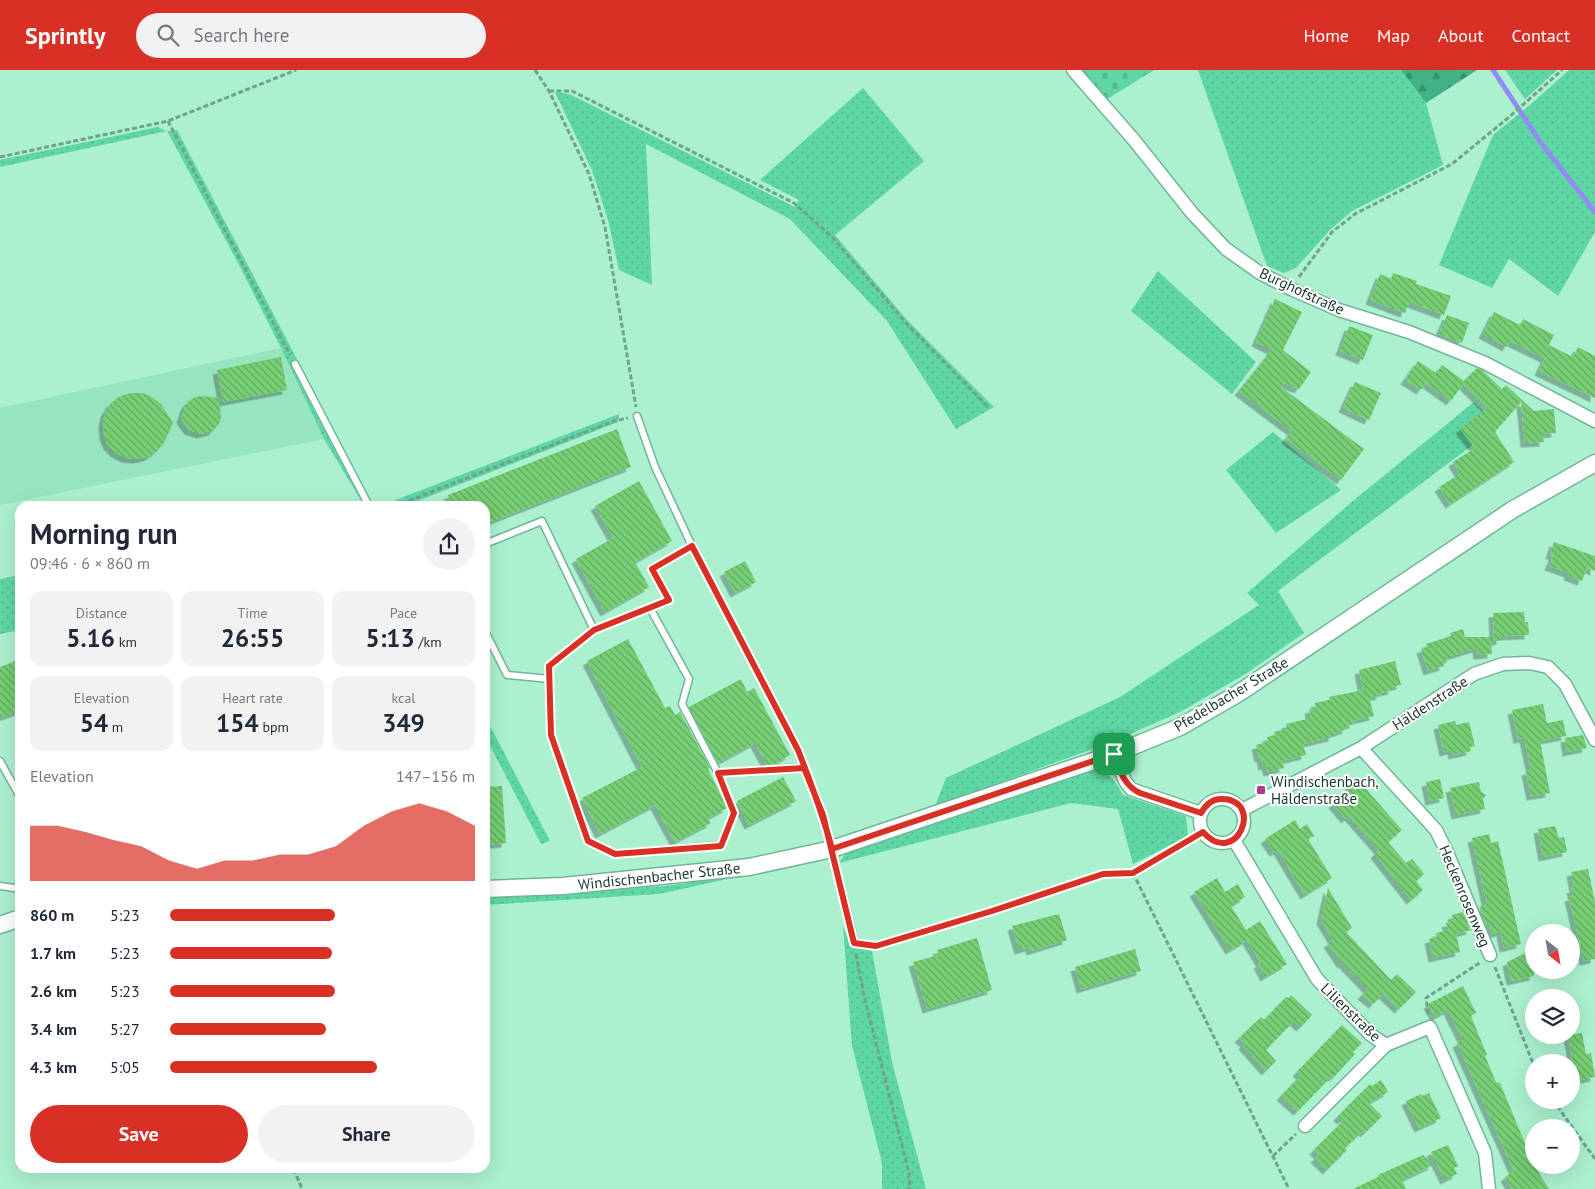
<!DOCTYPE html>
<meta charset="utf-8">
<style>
body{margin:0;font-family:"PT Sans",sans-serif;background:#f2f2f3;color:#1f2937;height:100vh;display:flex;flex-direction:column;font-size:19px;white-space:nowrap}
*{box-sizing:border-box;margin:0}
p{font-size:16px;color:#747a83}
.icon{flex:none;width:28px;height:28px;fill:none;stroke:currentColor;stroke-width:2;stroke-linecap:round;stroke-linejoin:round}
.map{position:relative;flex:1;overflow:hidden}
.details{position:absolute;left:15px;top:431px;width:475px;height:672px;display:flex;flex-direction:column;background:#fff;border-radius:15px;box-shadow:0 5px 20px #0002}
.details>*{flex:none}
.needle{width:32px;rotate:149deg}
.buttons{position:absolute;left:1525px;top:854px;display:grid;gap:10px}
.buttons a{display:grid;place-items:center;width:55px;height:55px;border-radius:50%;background:#fff;box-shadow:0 5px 20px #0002;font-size:25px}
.pin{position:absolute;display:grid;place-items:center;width:42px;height:42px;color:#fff;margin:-21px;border-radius:10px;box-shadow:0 2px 8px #0006}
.round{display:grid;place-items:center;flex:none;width:52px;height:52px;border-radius:26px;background:#f2f2f3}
.headline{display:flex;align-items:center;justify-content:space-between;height:85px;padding:0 15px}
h1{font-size:28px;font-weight:800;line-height:38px}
.stats{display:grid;grid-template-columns:repeat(3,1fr);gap:8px;height:85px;padding:5px 15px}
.stats div{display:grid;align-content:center;border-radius:12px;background:#f2f2f3;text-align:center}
.stats b{font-size:25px;font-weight:800}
.stats small{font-size:14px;font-weight:400}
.stats p{font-size:14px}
.chart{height:140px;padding:10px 15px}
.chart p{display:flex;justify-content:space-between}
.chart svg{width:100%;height:90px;margin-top:5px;fill:#d93025;opacity:.7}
.primary-button{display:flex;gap:10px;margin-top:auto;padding:10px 15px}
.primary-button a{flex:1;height:58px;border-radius:30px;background:#d93025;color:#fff;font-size:20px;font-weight:800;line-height:58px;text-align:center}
.primary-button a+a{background:#f2f2f3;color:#1f2937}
ul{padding:0 15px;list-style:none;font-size:16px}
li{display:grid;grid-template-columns:80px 60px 1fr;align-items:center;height:38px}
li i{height:12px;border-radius:6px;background:#d93025}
header{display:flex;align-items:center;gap:30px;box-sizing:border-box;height:70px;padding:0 25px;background:#d93025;color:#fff}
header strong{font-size:24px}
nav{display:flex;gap:28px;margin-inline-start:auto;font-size:18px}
.search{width:350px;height:45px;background:#f2f2f3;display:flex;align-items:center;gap:12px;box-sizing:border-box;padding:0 18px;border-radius:28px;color:#747a83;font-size:19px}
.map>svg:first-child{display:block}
.built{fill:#97e5c0}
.grass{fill:url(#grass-dots)}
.forest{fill:url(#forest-firs)}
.cemetery{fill:url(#cemetery-stones)}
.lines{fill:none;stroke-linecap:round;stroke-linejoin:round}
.stream{stroke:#918cf7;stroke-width:5}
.building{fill:url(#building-back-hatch);filter:url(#shadow)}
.service-casing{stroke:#73b697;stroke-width:9}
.minor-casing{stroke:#73b697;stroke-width:15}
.tertiary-casing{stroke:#73b697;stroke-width:19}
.path{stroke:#6fa38b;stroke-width:3;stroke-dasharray:5 2.5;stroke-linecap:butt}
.service{stroke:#fff;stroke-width:6}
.minor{stroke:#fff;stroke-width:12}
.tertiary{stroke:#fff;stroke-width:16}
.route-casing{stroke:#fff;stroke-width:10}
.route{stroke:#d93025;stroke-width:6}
.poi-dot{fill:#b3398b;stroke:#fff;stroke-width:2}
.labels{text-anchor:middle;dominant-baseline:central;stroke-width:4;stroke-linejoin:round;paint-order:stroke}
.street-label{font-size:15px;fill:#1a362a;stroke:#fff}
.poi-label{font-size:15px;fill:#1a362a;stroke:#fff;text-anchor:start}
</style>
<header>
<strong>Sprintly</strong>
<div class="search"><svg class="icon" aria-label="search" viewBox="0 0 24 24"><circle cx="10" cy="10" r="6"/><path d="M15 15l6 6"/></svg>Search here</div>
<nav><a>Home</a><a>Map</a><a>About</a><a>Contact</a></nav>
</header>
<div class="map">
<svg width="1595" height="1119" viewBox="0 0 1595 1119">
<defs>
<pattern id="grass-dots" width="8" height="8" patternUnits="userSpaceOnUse" patternTransform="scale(1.25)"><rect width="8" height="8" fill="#5fd7a5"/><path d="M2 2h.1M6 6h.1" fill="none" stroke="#52b98e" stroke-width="1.8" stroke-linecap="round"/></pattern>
<pattern id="forest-firs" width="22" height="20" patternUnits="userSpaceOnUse" patternTransform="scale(1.25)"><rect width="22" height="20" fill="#40b285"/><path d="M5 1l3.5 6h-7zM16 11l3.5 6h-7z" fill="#35926d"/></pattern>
<pattern id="cemetery-stones" width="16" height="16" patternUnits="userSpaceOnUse" patternTransform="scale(1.25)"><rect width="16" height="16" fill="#5fd7a5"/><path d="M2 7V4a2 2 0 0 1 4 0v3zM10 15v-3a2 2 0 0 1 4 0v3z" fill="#52b98e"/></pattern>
<pattern id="building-back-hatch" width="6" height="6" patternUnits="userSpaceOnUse" patternTransform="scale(1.25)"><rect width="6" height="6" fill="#76cf74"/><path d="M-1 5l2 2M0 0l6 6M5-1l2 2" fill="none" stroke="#60a95f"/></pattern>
<filter id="shadow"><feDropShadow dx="-4.5" dy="4.5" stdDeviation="0" flood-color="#0004"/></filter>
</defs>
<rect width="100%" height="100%" fill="#abf0cf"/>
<path class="built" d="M281,278L324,369L0,435V338Z"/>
<path class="grass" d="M1198,0H1401L1426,33L1443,95L1352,141L1330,160L1296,198L1284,203L1267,196Z
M1505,0H1557L1525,29Z
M1569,0H1595V162L1558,226L1509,189L1492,218L1439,195L1493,65L1530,35Z
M863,18L924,91L835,165L907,250L994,337L956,359L887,251L790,149L646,74L652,215L619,200L608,150L592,100L555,22L569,24L795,137L799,130L760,110Z
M158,57L166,61L177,60L374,436H344L362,432L324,369L281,278L237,191L167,61L0,97V90Z
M1158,201L1256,292L1232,324L1131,241Z
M1474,332L1498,356L1278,521L1304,563L1247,603L1182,641L1112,672L935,736L946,708L1120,627L1259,535L1247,523L1354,430Z
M619,344L618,352L405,436H380Z
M1273,362L1341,420L1276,463L1226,400Z
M20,505V560L0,564V509Z
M485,646L550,771L541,774L485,666Z
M1092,699C1111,703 1114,709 1123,725L1186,746L1188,766L1133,794L1118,739L1071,733L839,793L847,781Z
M750,804L659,824L485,835V827L666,816Z
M843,856L850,874L872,881L892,992L926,1119H882V1093L852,976Z"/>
<path class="forest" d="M1401,0H1477L1426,33Z"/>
<path class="cemetery" d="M1079,0H1154L1106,30Z"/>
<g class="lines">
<path class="stream" d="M1493,0L1541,73L1595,142"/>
</g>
<path class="building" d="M1393,203L1417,211L1416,214L1451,226L1444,245L1409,232L1405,243L1370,230L1380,204L1391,209Z
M1275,229L1302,242L1283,280L1311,302L1299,319L1284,313L1281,317L1364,379L1341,410L1286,369L1292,361L1239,321L1272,280L1256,272Z
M1494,242L1520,255L1523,249L1554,265L1549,275L1573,287L1578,277L1595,286V328L1539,301L1545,288L1510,271L1507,277L1483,264Z
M1447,245L1469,253L1462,273L1439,264Z
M1349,256L1373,265L1363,290L1340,281Z
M281,287L287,320L223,332L217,300Z
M1418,291L1436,303L1442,295L1464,311L1477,298L1482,300L1502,319L1506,315L1534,341L1554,339L1556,363L1543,364L1544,372L1525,373L1521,332L1495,362L1514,392L1450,434L1439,417L1460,404L1453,392L1475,378L1460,359L1487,338L1463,314L1451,331L1426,313L1421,320L1405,310Z
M1355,312L1381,323L1369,350L1343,338Z
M131,323H142L152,327L161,334L173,353L164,373L157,381L148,387L137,389L126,388L116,383L108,375L104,365L103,353L105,343L111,333L120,326Z
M201,326L219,328L221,346L220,352L213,361L201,364L189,360L181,349L185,336L189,331L195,327Z
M617,359L631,397L485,454V436H453L448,425Z
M639,411L672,471L635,492L649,517L605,542L576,489L613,468L595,436Z
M1554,472L1595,486V501L1587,498L1582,511L1568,506L1569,503L1549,496L1553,486L1550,484Z
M745,491L756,512L735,523L724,502Z
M1524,542L1525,552H1528L1529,565L1501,566V570L1491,573L1492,584L1478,585L1477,578L1451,586V588L1443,591L1444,596L1428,601L1421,579L1427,577L1426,574L1451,566L1450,563L1463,559L1465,567H1494L1493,543Z
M628,569L665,638L670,636L675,645L680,642L710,698L708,699L727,738L708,748L711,753L675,772L655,735L600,764L582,728L642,697L587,591Z
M20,589V641L0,648V597Z
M1395,591L1401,615L1392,617L1393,620L1380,623L1381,625L1369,628L1374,646L1353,651L1354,654L1346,655L1347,659L1333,664V667L1303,674L1306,685L1282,691L1284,698L1268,702L1266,695L1263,696L1261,687L1259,688L1256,675L1268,672L1267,667L1275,665L1274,662L1287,659L1286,654L1311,648L1309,639L1316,638L1315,633L1329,630V627L1363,620L1359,600Z
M741,609L747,622L754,618L790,685L774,694L767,695L755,673L718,693L689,637Z
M1543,634L1547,653L1563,650L1566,666L1540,671L1550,723L1531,726L1526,701L1531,700L1524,668L1518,669L1512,640Z
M1455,651L1456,655L1469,652L1475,676L1470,677L1471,681L1453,685L1452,680L1444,682L1438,655Z
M1583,665L1587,678L1567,682L1565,668Z
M783,707L796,731L749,755L737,731Z
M1440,709L1444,728L1430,731L1426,712Z
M1353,711L1356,714L1359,711L1402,760L1388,772L1406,793L1412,789L1424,804L1416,811L1423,820L1411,830L1375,784L1381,778L1379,780L1349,746L1346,749L1333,734L1343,726Z
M1479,712L1481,722L1486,725L1483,729L1485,739L1456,745L1450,718Z
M502,716L506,773L487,775L485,717Z
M1295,750L1300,759L1307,754L1314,766L1308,769L1332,808L1305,825L1278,780L1274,782L1265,769Z
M1555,756L1559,768L1564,767L1567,782L1543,787L1538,759Z
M1489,764L1491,773L1498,771L1521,874L1504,878L1501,862L1492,864L1490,854L1486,855L1479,837L1487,835L1472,768Z
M1588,799L1595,832V889L1584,891L1569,827L1573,826L1571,819L1574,818L1571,802Z
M1217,808L1225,822L1238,814L1245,827L1231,836L1246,860L1260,851L1287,894L1265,907L1258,894L1261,893L1247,870L1230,880L1194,822Z
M1328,818L1352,858L1346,862L1391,910L1397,904L1416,922L1399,939L1383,924L1373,934L1362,925L1368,919L1343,893L1342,894L1328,873L1333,870L1321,850Z
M1463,842L1471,860L1456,864L1460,882L1433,888L1429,869L1437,867L1436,863L1449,860L1446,853L1453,851L1452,845Z
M1059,844L1067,870L1031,881L1030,877L1019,880L1012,856Z
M977,868L992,920L927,939L913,892L939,885L937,880Z
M1135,879L1141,901L1081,919L1075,897Z
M1534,879V906L1511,911L1507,892Z
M1463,916L1476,943L1471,946L1487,985L1485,986L1496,1012L1500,1013L1534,1095L1549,1119H1512L1505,1107L1514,1101L1457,973L1463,970L1448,940L1435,947L1428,934Z
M1291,925L1312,945L1301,957L1294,951L1266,980L1276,991L1266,1001L1243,975L1245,973L1239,968L1261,947L1264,950L1286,927L1289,928Z
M1342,955L1362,973L1353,982L1355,984L1334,1007L1332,1006L1298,1041L1281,1026L1301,1005L1297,1002Z
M1582,963L1586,984L1591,983L1595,1007L1571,1012L1572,987L1568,965Z
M1381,1010L1388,1022L1369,1033L1382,1046L1365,1063L1363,1061L1345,1078L1347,1080L1327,1100L1315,1088L1319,1085L1314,1080L1348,1046L1341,1050L1338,1046L1370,1014L1372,1016Z
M1429,1023L1441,1048L1419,1058L1406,1031L1421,1024L1422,1026Z
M1448,1075L1458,1096L1454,1098L1457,1104L1445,1110L1431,1082Z
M1423,1085L1433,1095L1402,1110L1406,1119H1353L1378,1107V1105Z"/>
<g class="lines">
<g class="service-casing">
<path id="service" d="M295,294L369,436
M637,346L655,397L692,476L798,680L823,745L855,873L876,876L992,841
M485,474L542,451L594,560L669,530L652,499L692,476
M650,538L689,609L682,634L718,703L804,697
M594,560L549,596L551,665L588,771L615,784L721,775L734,743L718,703
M485,561L507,605L550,609
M0,691L20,727
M0,816L14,818L20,816"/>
</g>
<g class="minor-casing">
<path id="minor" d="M1073,0L1134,70L1192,143L1226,179L1260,203L1291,219L1339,240L1409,262L1485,293L1595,351
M1361,678L1436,760L1446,780L1490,885
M1114,684L1125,711L1131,719L1201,743
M1200 751a22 22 0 1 1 44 0a22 22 0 1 1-44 0Z
M1242,740L1361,678L1474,604L1503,594L1529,593L1548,597L1565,614L1595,670
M1234,770L1317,909L1371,965L1386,975L1430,957L1485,1083L1489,1119
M1305,1056L1386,975"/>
</g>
<g class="tertiary-casing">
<path id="tertiary" d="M485,819L563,816L749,797L832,779L1114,684L1180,657L1239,623L1512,440L1595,393
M0,855L20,848"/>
</g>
<path class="path" d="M535,0L549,21L589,104L605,157L636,337
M549,21H572L794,133L832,167L906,253L988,337
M168,51L290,285
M0,87L168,51L296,0
M1299,207L1332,162L1355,144L1452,94L1508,48L1562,0
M395,436L614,351L628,348
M1133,803L1289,1119
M1000,838L1103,804L1133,803L1203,762
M856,884L864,926L909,1103L910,1119
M1495,897L1534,996
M1428,944L1426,928L1481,892
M1553,1030L1595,1089
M1273,1086L1296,1064
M294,1099L302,1119"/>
<use href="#service" class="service"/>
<use href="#minor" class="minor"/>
<use href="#tertiary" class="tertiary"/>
</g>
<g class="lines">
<g class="route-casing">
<path id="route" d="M1114,684L832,779C823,745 811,713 798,680L692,476L652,499L669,530L594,560L549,596L551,665L588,771L615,784L721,776L734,743L718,703L804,698L823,745L854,873L876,876L992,841L1103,804L1133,803L1203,762C1236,799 1265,731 1223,729C1213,728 1206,734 1201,743L1140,723C1123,715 1120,700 1114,684"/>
</g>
<use href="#route" class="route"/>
</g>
<rect class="poi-dot" x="1256" y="715" width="10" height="10" rx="2.5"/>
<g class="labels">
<g class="street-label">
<text transform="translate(1302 221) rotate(25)">Burghofstraße</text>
<text transform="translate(1231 624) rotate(-31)">Pfedelbacher Straße</text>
<text transform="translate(1430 633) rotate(-33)">Häldenstraße</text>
<text transform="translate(659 806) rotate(-6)">Windischenbacher Straße</text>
<text transform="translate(1465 826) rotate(67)">Heckenrosenweg</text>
<text transform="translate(1351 942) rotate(44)">Lilienstraße</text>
</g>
<g class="poi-label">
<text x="1271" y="711">Windischenbach,<tspan x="1271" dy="17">Häldenstraße</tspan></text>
</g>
</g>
</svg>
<div class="buttons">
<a><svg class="needle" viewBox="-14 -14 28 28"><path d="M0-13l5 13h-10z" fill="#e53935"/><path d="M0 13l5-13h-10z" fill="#747a83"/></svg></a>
<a><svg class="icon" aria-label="layers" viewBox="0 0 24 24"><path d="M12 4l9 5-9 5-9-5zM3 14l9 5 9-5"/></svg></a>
<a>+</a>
<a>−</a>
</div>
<div class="pin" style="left:1114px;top:684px;background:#1e9e55"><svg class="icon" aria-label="arrive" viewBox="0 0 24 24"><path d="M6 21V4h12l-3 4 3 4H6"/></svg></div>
<section class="details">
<div class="headline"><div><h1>Morning run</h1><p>09:46 · 6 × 860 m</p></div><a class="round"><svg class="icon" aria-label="share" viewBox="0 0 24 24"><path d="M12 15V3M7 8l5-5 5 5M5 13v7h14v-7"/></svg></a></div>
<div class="stats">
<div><p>Distance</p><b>5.16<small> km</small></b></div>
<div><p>Time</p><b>26:55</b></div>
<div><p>Pace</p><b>5:13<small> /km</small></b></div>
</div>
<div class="stats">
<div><p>Elevation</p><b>54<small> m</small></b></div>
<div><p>Heart rate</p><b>154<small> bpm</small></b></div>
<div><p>kcal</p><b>349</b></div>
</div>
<div class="chart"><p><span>Elevation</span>147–156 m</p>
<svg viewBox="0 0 160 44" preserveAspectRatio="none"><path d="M0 44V17L10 17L20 20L30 24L40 27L50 34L60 38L70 34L80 34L90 31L100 31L110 27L120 17L130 10L140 6L150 10L160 17V44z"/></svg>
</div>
<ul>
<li><b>860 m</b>5:23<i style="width:54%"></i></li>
<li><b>1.7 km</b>5:23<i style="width:53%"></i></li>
<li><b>2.6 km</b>5:23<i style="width:54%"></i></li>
<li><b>3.4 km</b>5:27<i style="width:51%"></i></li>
<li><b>4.3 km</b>5:05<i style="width:68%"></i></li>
</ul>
<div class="primary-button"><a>Save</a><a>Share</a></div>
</section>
</div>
